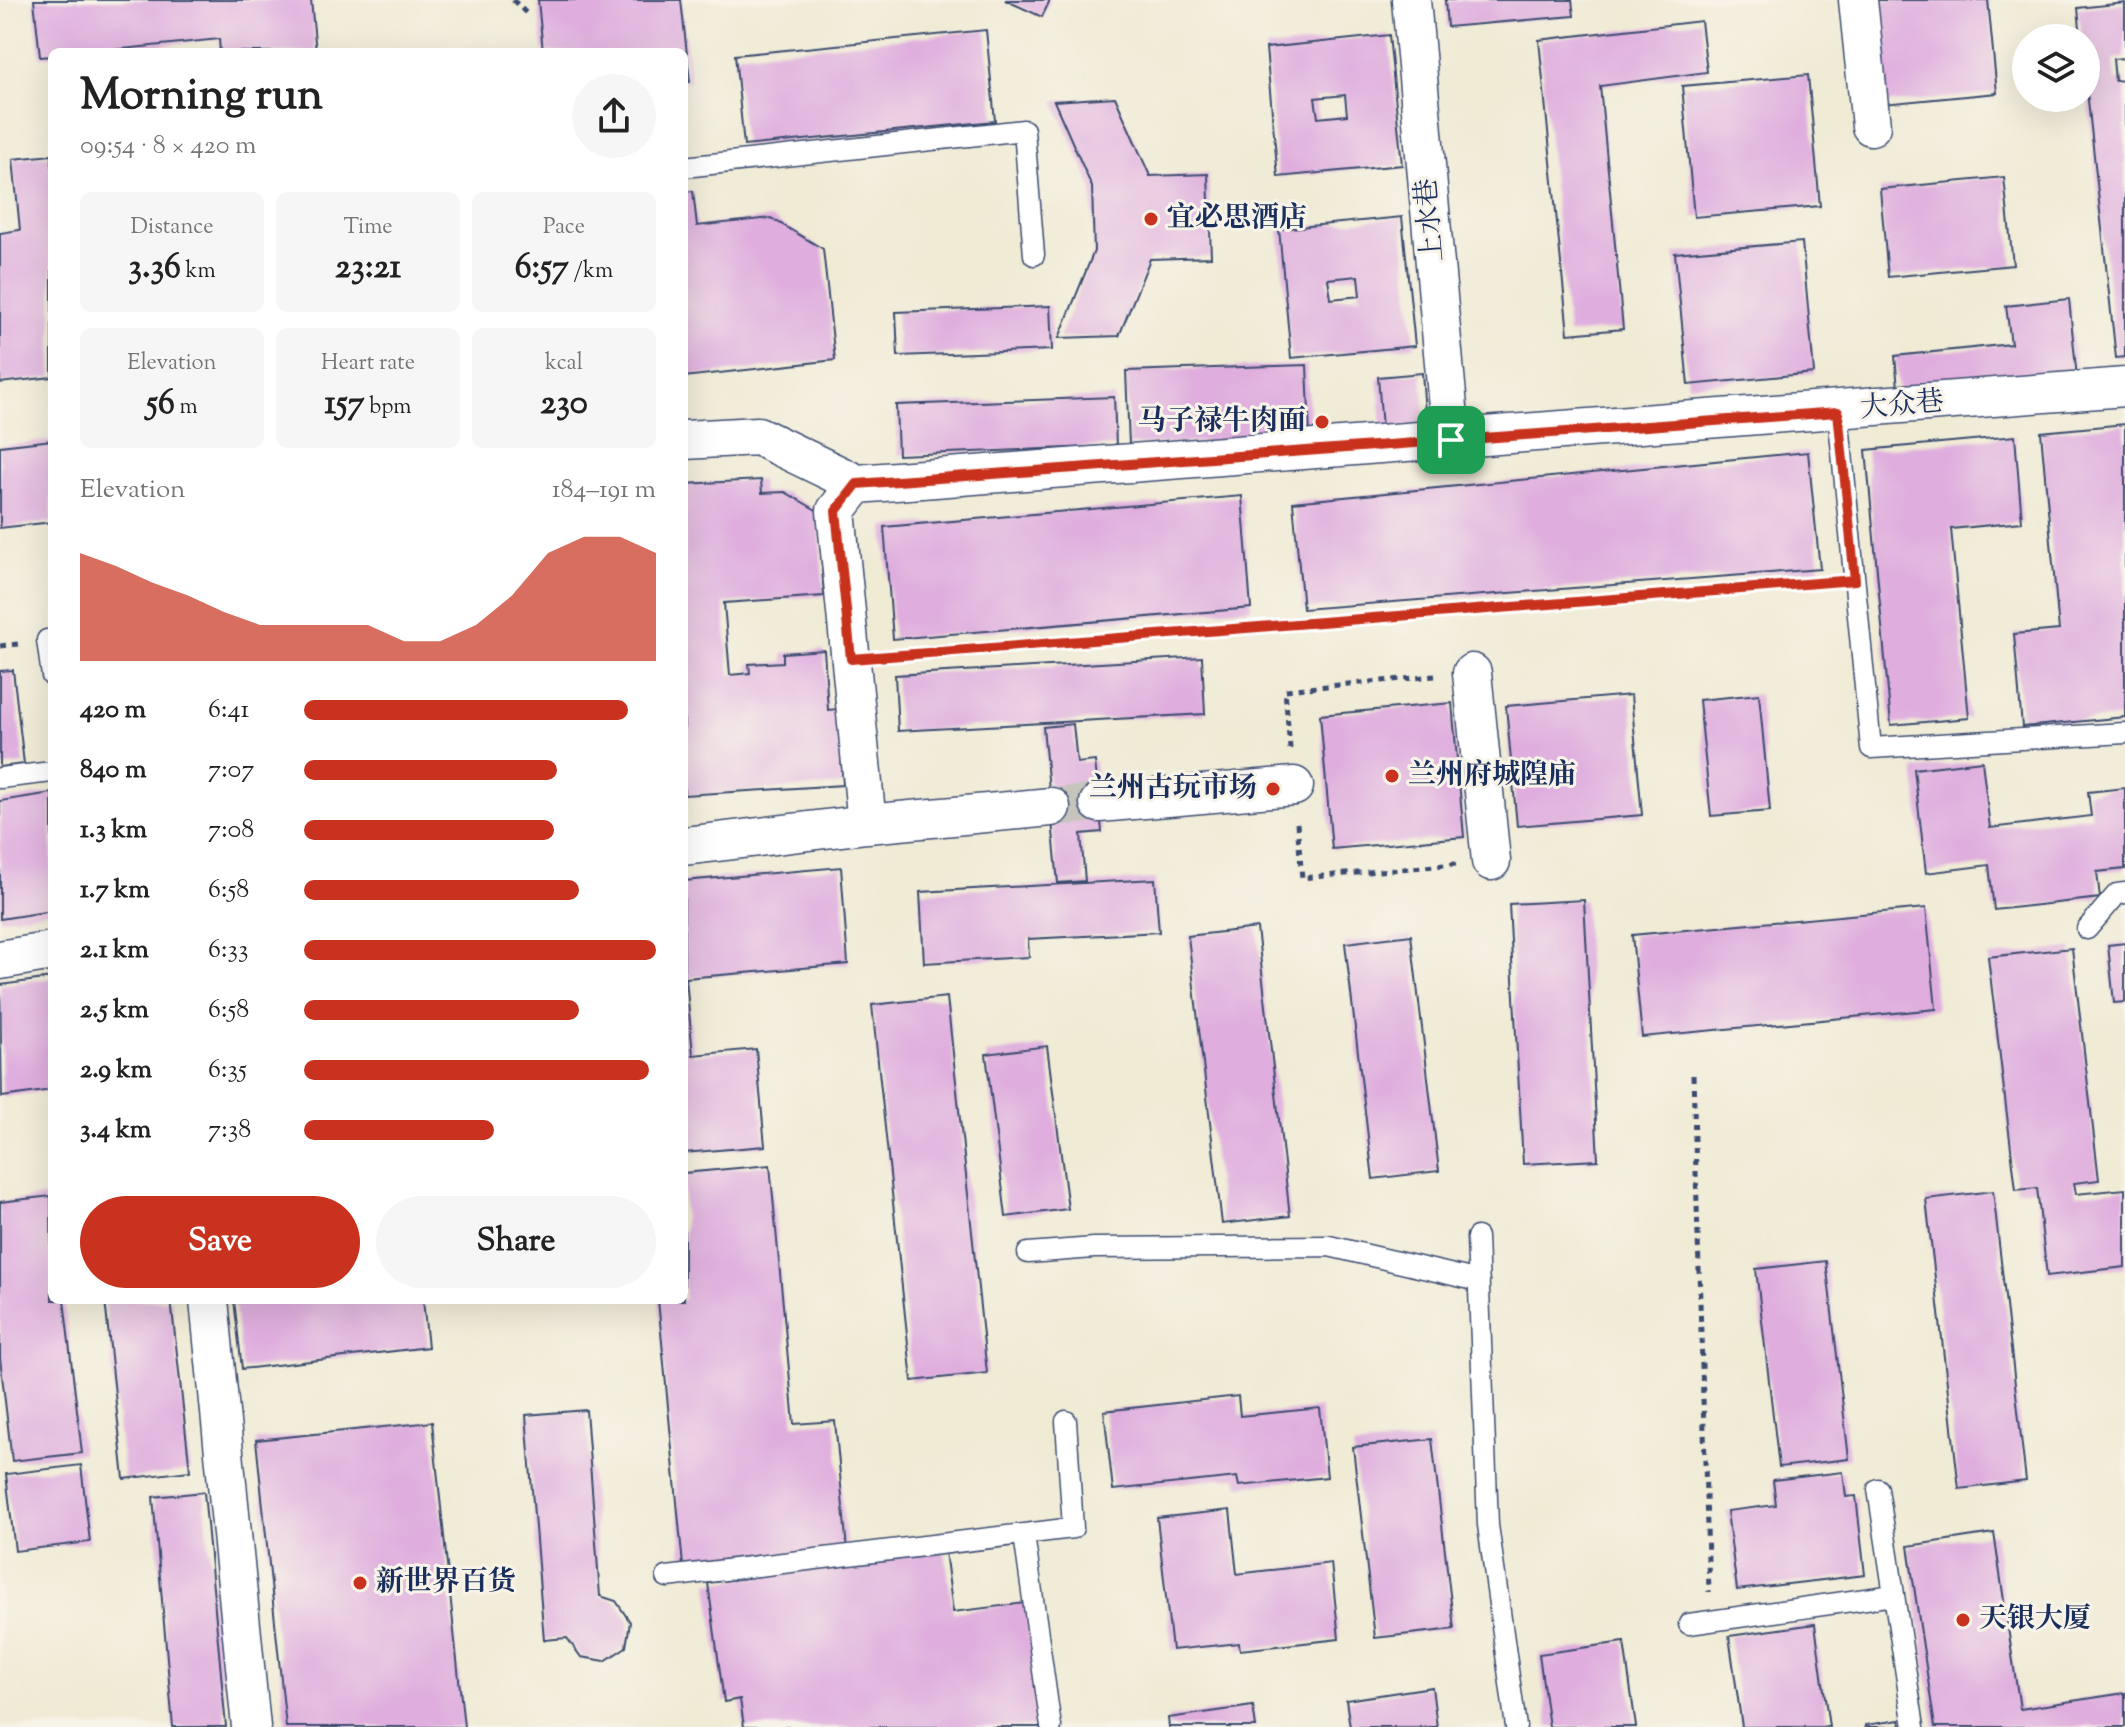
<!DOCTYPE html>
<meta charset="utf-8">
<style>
body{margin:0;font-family:"Sorts Mill Goudy","Noto Serif SC",serif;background:#f6f6f6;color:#222;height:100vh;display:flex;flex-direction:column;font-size:30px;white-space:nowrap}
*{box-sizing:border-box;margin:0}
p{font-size:26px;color:#767676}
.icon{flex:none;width:44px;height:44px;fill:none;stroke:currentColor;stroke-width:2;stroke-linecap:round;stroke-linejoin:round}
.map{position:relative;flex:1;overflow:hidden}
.details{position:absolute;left:48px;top:48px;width:640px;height:1256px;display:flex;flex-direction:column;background:#fff;border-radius:12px;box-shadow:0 8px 32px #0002}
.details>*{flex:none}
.tools{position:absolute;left:2012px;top:24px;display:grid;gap:16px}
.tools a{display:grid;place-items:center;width:88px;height:88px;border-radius:50%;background:#fff;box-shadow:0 8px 32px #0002;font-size:40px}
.pin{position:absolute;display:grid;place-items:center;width:68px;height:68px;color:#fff;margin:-34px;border-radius:16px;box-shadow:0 4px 12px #0006}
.round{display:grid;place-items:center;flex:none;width:84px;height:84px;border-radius:42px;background:#f6f6f6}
.headline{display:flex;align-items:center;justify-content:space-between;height:136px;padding:0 32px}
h1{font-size:44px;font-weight:800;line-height:60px}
.metrics{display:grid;grid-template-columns:repeat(3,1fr);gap:12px;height:136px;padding:8px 32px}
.metrics div{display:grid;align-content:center;border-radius:12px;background:#f6f6f6;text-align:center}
.metrics b{font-size:34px;font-weight:800}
.metrics small{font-size:22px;font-weight:400}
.metrics p{font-size:22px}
.chart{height:224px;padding:16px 32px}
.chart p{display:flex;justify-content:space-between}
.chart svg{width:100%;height:144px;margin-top:8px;fill:#c8321e;opacity:.7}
.action{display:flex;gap:16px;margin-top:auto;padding:16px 32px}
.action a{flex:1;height:92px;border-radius:48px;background:#c8321e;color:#fff;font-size:32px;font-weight:800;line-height:92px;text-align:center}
.action a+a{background:#f6f6f6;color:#222}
ul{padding:0 32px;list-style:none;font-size:26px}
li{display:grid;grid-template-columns:128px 96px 1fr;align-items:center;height:60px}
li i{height:20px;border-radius:10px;background:#c8321e}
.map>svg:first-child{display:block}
.building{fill:#dfaede;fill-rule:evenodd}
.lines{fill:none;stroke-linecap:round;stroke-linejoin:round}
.street-tunnel{stroke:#c5c5bd;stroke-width:38;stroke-dasharray:38 19;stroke-linecap:butt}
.lane-casing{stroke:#3b4b70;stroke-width:23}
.street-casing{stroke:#3b4b70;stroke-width:41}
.path{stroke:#3b4b70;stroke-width:5;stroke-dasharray:6 6;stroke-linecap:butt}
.lane{stroke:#fff;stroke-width:20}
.street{stroke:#fff;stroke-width:38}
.route-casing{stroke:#fff;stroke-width:16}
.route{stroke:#c8321e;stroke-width:10}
.poi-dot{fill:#c8321e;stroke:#f7f3e8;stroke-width:3}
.labels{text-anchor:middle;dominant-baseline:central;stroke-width:6;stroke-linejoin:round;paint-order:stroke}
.poi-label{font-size:28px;font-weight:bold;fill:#1b2f5e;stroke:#f7f3e8;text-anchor:start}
.street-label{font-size:28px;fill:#1b2f5e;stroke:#f7f3e8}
</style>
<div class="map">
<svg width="2125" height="1727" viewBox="0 0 2125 1727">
<rect width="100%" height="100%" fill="#f7f3e8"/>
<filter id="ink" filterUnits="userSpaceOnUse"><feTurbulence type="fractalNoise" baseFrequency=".0125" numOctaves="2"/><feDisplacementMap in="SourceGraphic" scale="16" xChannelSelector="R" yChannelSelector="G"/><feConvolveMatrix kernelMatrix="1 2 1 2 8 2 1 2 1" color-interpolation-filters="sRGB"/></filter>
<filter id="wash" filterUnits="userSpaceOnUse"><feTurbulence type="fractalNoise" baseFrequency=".006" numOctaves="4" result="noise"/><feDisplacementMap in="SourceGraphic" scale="32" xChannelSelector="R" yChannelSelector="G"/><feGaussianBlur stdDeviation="1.8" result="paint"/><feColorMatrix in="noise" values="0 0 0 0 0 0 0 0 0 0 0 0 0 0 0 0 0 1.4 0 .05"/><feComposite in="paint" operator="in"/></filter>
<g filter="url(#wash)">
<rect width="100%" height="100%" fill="#f0ebd5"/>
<g id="blocks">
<path class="building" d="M34,0H311L316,52H220L219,39L93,52H52V56L40,57Z
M538,0H681L690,82L684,83V52H543Z
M1005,0H1050L1042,17Z
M1445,0H1572L1574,16L1447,27Z
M1873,0H1988L1997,93L1883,104Z
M2125,3V58L2113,59L2115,81L2125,80V357L2116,358L2086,82V38H2081L2078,8Z
M1701,21L1707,72L1600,86L1623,329L1568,334L1539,40Z
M986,30L995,121L744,146L735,55Z
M1389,35L1402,165L1278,177L1266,48ZM1345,95L1347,115L1318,118L1315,98Z
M1808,75L1820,206L1694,217L1682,86Z
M1115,97L1150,176L1208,174L1211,257L1150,259L1119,336L1059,338L1094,251L1092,187L1054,101Z
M52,155V377L0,383V233L20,230L13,159Z
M2004,177L2013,265L1888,277L1880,189Z
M693,191L697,226L771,218L823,249L835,360L684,377V192Z
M1402,217L1415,346L1291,358L1279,229ZM1358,276L1360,296L1331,299L1328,279Z
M1802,242L1814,373L1688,385L1675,253Z
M2069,299L2077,378L1899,398L1895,356L2011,344L2006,306Z
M1050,306L1052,350L898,356L896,312Z
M1307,365L1310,438L1129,445L1126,371Z
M1422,373L1426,425L1382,428L1378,377Z
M1114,397L1116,446L898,455L896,405Z
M2125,424V717L2022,727L2014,634L2059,630L2041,432Z
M2015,436L2022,522L1951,529L1969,718L1891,725L1866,450Z
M52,440V522L0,528V446Z
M1808,452L1820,569L1303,609L1293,502Z
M761,480L762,493L785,492L818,511L824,596L724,603L730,675L750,673L749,664L783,662V653L824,650L828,710L838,709L843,785L684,795V484Z
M1242,496L1251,608L893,639L884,527Z
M1202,657L1205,714L898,731L895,675Z
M13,670L24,764L0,767V671Z
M1759,694L1770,811L1711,816L1699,700Z
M1631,695L1642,815L1517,826L1506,706Z
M1452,703L1464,837L1332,849L1320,715Z
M1073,724L1077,763L1095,761L1102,832L1081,834L1085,881L1058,883L1043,727Z
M1982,761L1990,828L2091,816L2088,792L2125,788V869L2097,872L2100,898L1994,910L1989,865L1926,873L1914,769Z
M52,793V911L0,919V801Z
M841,867L848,964L686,978L693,1055L756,1049L765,1146L684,1153V881Z
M1155,879L1159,932L1028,939L1029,957L924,963L920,892Z
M1584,900L1598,1160L1523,1164L1509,904Z
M1926,908L1936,1009L1642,1037L1632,935Z
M1257,928L1290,1216L1222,1224L1188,936Z
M1411,935L1439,1171L1373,1179L1345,943Z
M2125,943V1002L2114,1003L2108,945Z
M2072,948L2099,1180L2074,1183L2076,1194L2125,1189V1267L2047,1276L2037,1188L2016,1190L1988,957Z
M52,978V1090L2,1097L0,985Z
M947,997L987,1373L912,1381L872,1005Z
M1047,1046L1068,1209L1006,1217L986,1054Z
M770,1165L794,1424L835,1421L847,1550L683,1566L658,1300H684V1173Z
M1993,1191L2026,1481L1959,1489L1926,1199Z
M51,1196L52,1300H64L82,1453L12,1461L0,1358V1202Z
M1826,1261L1849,1459L1779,1467L1756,1269Z
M105,1300H171L190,1471L124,1479Z
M234,1300H423L428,1347L242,1369Z
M1238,1396L1240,1416L1320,1408L1327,1477L1239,1486L1237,1477L1113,1490L1104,1411Z
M586,1410L600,1596L616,1601L630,1622L626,1647L605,1661L581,1657L567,1638L544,1640L526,1415Z
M432,1422L464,1727H286L256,1440Z
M1432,1439L1454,1629L1375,1638L1353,1447Z
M81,1465L90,1542L15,1551L6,1474Z
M1843,1472L1846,1497L1856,1496L1865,1575L1737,1590L1727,1511L1776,1505L1773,1480Z
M204,1492L226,1727H173L153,1497Z
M1230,1510L1237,1574L1331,1563L1339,1639L1240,1650L1239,1643L1172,1650L1157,1518Z
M1994,1533L2020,1709L2125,1693V1727H1935L1908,1546Z
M945,1551L953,1612L1025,1603L1042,1727H744L740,1699L724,1702L708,1583Z
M1815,1624L1829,1727H1742L1729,1636Z
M1624,1642L1636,1727H1549L1539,1654Z
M1432,1687L1437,1727H1350L1346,1700Z
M1253,1706L1256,1727H1169L1168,1718Z
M1900,1720L1901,1727H1865V1725Z"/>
</g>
</g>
<g filter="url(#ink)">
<use href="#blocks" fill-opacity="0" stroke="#3b4b70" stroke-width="2"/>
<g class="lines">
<path class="street-tunnel" d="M1051,807L1099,803"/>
<g class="lane-casing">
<path id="lane" d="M684,167L1024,130L1034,255
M1838,412L1871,748L2125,733
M47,640L52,676
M0,778L52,772
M2087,929L2117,894L2125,893
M1477,1237L1488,1525L1516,1727
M1028,1253L1094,1248L1329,1246L1479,1281
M1878,1489L1914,1727
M1024,1535L1051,1727
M667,1577L1073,1528L1066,1421
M1689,1624L1894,1595"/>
</g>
<g class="street-casing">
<path id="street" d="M1411,0L1451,440
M1858,0L1871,126
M684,440L758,436L857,484L2125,387
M1472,673L1491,861
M1099,803L1294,786
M867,824L1051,807
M684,846L867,824L836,511L857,484
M0,960L52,951
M209,1300L251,1727"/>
</g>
<path class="path" d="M513,0L530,17
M0,646L18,644
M888,656L1827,582
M1290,749L1285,690L1435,676
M1297,823L1302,878L1456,864
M1693,1075L1709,1592"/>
<use href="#lane" class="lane"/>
<use href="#street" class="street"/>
</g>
</g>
<g class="lines" filter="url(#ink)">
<g class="route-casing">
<path id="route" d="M1838,412L1855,580L851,659L836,511L857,484Z"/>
</g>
<use href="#route" class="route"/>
</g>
<g class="poi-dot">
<circle cx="1151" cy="219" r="8"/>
<circle cx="1322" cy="422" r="8"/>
<circle cx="1392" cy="776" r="8"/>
<circle cx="1273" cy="789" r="8"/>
<circle cx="360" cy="1583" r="8"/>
<circle cx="1963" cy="1620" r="8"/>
</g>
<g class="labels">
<g class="poi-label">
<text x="1167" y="219">宜必思酒店</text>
<text x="1306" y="422" text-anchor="end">马子禄牛肉面</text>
<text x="1408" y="776">兰州府城隍庙</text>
<text x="1257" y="789" text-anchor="end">兰州古玩市场</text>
<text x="376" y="1583">新世界百货</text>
<text x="1979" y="1620">天银大厦</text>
</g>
<g class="street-label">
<text transform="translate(1431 220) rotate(-95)">上水巷</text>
<text transform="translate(1902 406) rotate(-5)">大众巷</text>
</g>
</g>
</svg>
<div class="tools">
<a><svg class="icon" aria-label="layers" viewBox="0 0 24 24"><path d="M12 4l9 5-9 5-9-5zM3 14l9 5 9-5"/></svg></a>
</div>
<div class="pin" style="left:1451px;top:440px;background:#1e9e55"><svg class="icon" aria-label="arrive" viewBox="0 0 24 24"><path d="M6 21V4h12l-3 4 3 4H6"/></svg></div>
<section class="details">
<div class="headline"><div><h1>Morning run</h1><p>09:54 · 8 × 420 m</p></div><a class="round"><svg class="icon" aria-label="share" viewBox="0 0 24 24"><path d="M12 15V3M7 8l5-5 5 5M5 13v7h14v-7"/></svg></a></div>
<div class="metrics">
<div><p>Distance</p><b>3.36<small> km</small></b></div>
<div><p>Time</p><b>23:21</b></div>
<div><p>Pace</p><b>6:57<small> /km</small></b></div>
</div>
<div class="metrics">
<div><p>Elevation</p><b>56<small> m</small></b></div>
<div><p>Heart rate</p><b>157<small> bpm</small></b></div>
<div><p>kcal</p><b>230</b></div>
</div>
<div class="chart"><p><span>Elevation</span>184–191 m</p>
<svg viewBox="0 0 160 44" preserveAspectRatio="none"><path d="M0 44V11L10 15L20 20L30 24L40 29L50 33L60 33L70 33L80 33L90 38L100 38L110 33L120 24L130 11L140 6L150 6L160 11V44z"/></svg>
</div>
<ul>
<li><b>420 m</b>6:41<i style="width:92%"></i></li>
<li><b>840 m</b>7:07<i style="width:72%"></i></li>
<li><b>1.3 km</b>7:08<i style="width:71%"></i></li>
<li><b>1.7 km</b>6:58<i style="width:78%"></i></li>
<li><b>2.1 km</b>6:33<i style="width:100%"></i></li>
<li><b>2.5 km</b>6:58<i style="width:78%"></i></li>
<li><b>2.9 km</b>6:35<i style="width:98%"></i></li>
<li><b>3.4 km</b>7:38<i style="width:54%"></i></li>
</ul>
<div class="action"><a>Save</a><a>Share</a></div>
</section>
</div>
